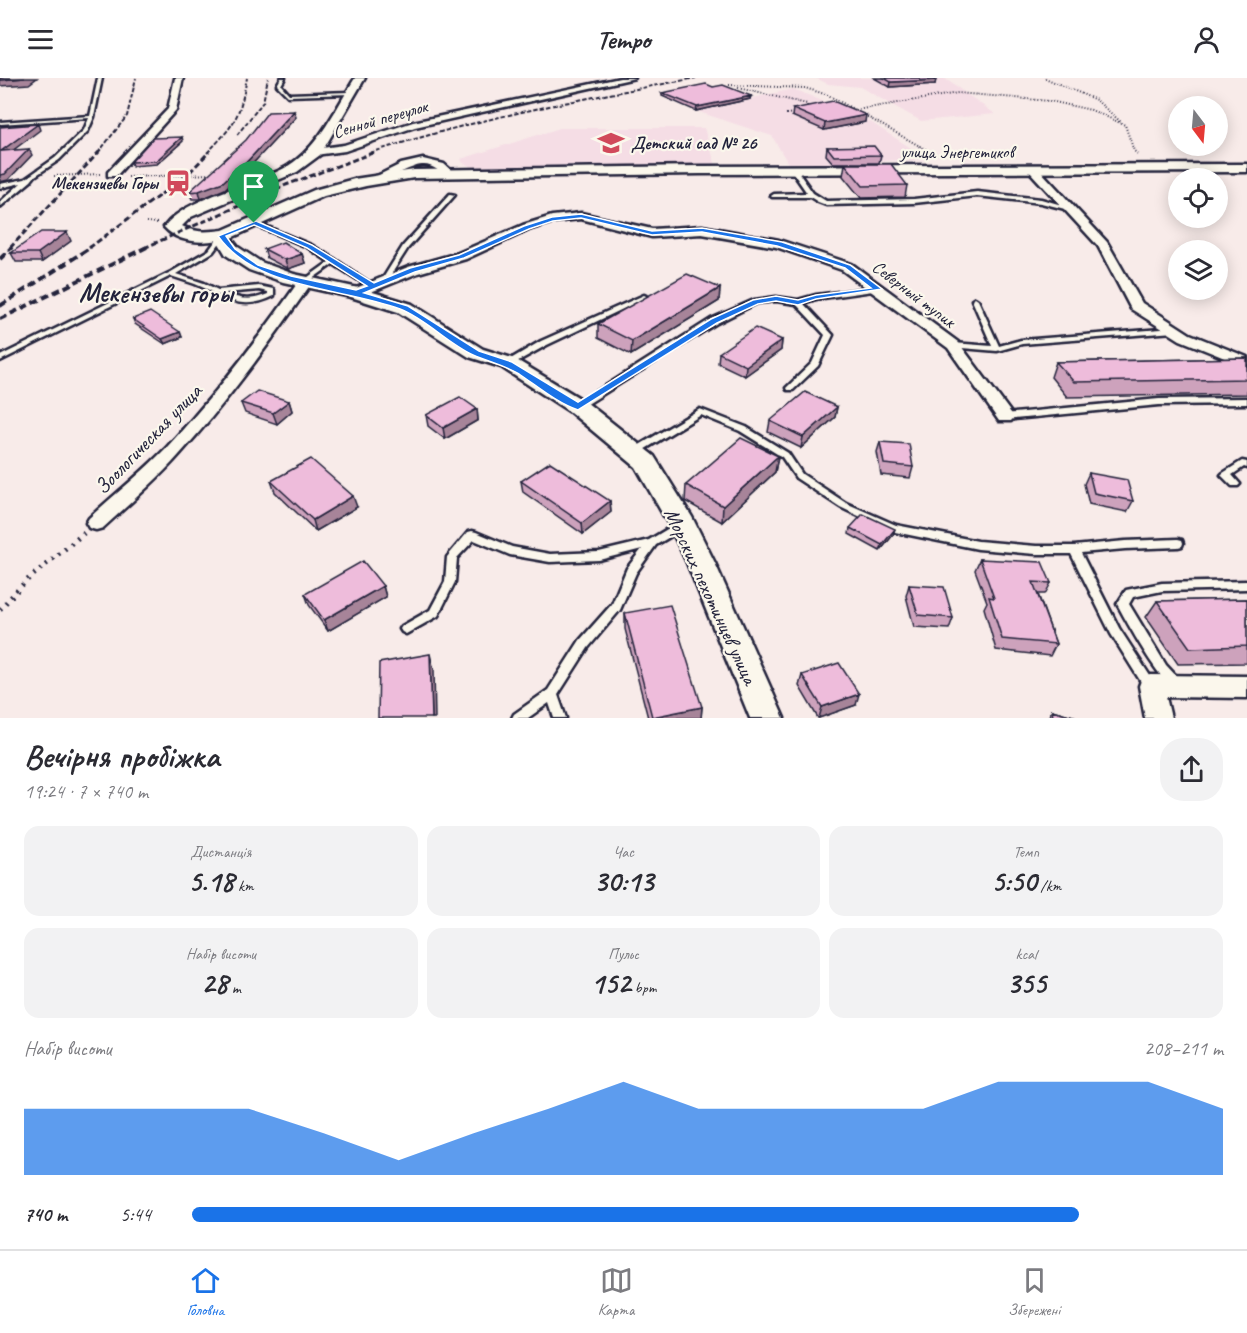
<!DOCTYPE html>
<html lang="uk">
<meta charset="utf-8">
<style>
body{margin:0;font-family:Caveat,sans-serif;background:#f2f2f3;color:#2b2b33;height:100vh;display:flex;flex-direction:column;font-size:22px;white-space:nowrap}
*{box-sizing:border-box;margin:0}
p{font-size:20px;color:#7c7c81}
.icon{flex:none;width:33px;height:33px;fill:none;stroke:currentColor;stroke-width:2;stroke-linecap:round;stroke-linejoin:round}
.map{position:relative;height:640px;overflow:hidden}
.sheet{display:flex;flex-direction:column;background:#fff;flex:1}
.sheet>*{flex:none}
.needle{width:39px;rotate:164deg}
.buttons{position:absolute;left:1168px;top:18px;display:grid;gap:12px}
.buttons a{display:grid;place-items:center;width:60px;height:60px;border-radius:50%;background:#fff;box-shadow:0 3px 15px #0003;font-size:30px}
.pin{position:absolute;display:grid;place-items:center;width:51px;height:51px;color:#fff;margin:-62px -26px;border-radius:50% 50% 50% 0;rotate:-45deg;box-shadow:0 0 6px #0007}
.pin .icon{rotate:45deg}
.round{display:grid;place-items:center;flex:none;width:63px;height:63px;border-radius:24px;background:#f2f2f3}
.head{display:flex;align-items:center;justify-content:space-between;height:102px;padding:0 24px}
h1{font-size:33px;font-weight:800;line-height:45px}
.stats{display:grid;grid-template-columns:repeat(3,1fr);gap:9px;height:102px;padding:6px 24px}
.stats div{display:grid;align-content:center;border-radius:15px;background:#f2f2f3;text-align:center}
.stats b{font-size:30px;font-weight:800}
.stats small{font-size:16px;font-weight:400}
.stats p{font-size:16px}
.chart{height:168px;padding:12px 24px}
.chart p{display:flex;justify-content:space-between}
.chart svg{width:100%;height:108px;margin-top:6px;fill:#1a73e8;opacity:.7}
ul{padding:0 24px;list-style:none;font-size:20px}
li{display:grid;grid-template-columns:96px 72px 1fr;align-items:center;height:45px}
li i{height:15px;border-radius:8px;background:#1a73e8}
header{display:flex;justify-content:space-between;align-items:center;height:78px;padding:0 24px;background:#fff;font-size:27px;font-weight:800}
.dock{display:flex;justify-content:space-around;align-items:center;height:84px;border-top:2px solid #e1e1e2;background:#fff;font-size:16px;color:#7c7c81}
.dock a{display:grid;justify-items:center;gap:3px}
.dock .active{color:#1a73e8}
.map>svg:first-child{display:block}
.built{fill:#f5dde5}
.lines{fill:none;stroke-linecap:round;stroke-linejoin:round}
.lane-casing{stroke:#22223b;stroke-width:5}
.street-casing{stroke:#22223b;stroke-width:5}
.secondary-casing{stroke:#22223b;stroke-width:5}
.path-far1{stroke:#22223b;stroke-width:2;stroke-dasharray:1 2;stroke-linecap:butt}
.path{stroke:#22223b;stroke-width:5;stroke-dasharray:2 6;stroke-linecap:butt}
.lane{fill:#fbf7ec;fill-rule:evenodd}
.street{fill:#fbf7ec;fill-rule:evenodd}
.secondary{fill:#fbf7ec;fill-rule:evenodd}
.rail-far2{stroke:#22223b;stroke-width:2;stroke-dasharray:4.5 2;stroke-linecap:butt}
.rail-far1{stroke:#22223b;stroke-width:3;stroke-dasharray:6 3;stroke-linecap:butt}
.rail{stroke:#22223b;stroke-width:4;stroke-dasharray:8 4;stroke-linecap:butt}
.wall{fill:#cda2bc;stroke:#22223b;stroke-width:1.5}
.shaded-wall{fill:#a78499;stroke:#22223b;stroke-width:1.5}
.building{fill:#eebcdb;stroke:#22223b;stroke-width:1.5}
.route{fill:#1a73e8;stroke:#fff;stroke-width:1.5;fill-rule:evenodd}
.labels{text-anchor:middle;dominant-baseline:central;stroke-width:4.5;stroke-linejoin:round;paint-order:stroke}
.far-street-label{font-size:18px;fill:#22223b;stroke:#fbf7ec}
.far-poi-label{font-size:18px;font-weight:bold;fill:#22223b;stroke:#fbf7ec;text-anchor:start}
.street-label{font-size:21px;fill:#22223b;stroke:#fbf7ec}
.district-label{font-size:27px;font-weight:bold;fill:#22223b;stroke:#fbf7ec}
</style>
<header><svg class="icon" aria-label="menu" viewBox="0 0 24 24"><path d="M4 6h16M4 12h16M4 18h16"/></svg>Tempo<svg class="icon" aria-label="person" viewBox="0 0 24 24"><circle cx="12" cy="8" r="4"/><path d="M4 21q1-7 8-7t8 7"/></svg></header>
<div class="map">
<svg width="1247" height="640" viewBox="0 0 1247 640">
<rect width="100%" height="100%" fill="#f8ebe9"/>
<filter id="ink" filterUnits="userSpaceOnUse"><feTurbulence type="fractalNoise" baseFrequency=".0167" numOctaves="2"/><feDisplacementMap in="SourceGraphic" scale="12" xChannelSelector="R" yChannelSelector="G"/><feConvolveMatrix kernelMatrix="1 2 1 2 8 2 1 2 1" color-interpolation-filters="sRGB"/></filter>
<g filter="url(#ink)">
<path class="built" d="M816,0H944L995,36L921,43L860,9L828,6Z
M793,11L864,40L928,81L789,87L772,58L696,33Z
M560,50H704L716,88L475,90L463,85L461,81Z"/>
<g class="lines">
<g class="lane-casing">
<path id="lane" d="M98,0H102L94,39L88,53L59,82L35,98L31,103L0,129V124L21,105L0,110V106L25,101L55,80L84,52L89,40L0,46V44L90,38Z
M281,0H285L281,7L289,16L350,14L352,15L350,16L288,18L277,7Z
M792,91H796L813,115L826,123L914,121L977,114L1041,121L1072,130L1069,132L1041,125L977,118L914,125L826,127L818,124L810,119H772L771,118L774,116L807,115L791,92Z
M450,116L455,117L408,170L385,206H381L380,205L403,168Z
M252,144H256L311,167L336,182L376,209L375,210H371L333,186L308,204H304V202L329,184L307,169L252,146Z
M222,156L225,158L213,174L176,196L204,205L218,212L259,208L273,211L274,212V218C260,225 246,228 230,222C224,220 218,216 212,215L211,213L195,206L171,198L0,283V278L171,194L209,172L220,157ZM259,212L268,214V216C252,223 241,222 225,215Z
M878,209L880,210V212L816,221L803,225L833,257L818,288L793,312H787L786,310L812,285L825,257L796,226L776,223L757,225L717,245L581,330H575L574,328L711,241L754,222L776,219L798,222L816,217Z
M644,217L646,218V220L547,267L511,287H505L504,285L541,263Z
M975,220L978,222L999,268L1021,262L1174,250L1178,252L1174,254L1022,266L997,273L950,269L949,267L953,265L992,268L972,222Z
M1247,320V326L1159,327L1005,342L1001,339L1005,336L1159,321Z
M700,331L746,349L788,375L802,396L846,425L896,447L978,463L1036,468H1074L1125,463L1178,461L1182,462L1183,465L1182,468L1178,469L1125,471L1081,475L1119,550L1154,604L1156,608L1154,612L1150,613L1146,612L1111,556L1071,476H1036L978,471L890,453L840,429L796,400L782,379L740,353L701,337L637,376L634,377L629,374L631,372Z
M1242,383L1247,384V390L1244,389L1232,397L1240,406L1238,408H1232L1221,397L1223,395Z
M679,444L683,445L684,448L683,451L656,467L636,495L620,532L588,570L558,617L566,640H554L549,625L528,640H512L514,636L548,612L580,562L612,526L627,490L642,471L599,482L550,484L510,477L474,462L457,480L455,504L438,538L406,556L402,554L400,551L402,548L430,532L445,504L447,479L468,454L472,453L476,454L512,469L550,476L599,474L649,462Z
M1247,503V511L1162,513L1133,519L1129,526L1166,587L1179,601L1181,605L1179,609L1175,610C1159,604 1127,544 1117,526L1126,512L1162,505Z"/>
</g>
<g class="street-casing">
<path id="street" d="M175,0H183L176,32L116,98H108V94L168,31Z
M620,0H635L415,49L345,73L315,77L310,74L315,71L344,67L413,44Z
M423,81L444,86L453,94L448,97C438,94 433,86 422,87C408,88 382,107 373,100L401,86Z
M1030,90H1038L1107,164L1142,225L1190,256L1247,279V289L1180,262L1131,231L1098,168L1030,94Z
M581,135L652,151L702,148L779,162L852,186L958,264L1014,339L1011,343H999L948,270L842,192L776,169L702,156L652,159L581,141L553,144L531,151L466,181L418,195L361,218L356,219L349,215L351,212L408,189L458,175L523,147L552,138Z
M306,199L313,203C271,263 228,323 179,377C156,403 129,426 103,450L96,452L89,450L86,445L89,440C115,416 143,394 167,369C216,316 260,259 301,200Z
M1151,597L1247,598V620L1166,619L1171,640H1145L1139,608L1142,600Z"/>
</g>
<g class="secondary-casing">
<path id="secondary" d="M355,0H365L320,77L297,94L191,139L182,148C196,155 208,154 223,152L314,112L354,101L414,92L700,88L1247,86V94L700,96L414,100L366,108L324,118L231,160L238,169L261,184L294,196L363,211L412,226L483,271L515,281L586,324L654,378L692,439L715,485L784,640H750L687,485L669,447L636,389L570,334L501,289L469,279L398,234L351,219L283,204L249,192L226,177L217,162C199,166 176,163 164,149C187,118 254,108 288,88C319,69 336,30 355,0Z"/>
</g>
<path class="path-far1" d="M1045,0L1096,22L1122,45
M729,7L805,10L828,17L855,32
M738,10L807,26L808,31
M856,32L958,15L1050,23L1091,32L1125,47L1134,73L1139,77
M786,36L795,35
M862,36L934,76
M54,98L100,96
M128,99L213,96
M147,144L158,145"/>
<path class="path" d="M0,531L26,503L84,455"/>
<use href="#lane" class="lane"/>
<use href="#street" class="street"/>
<use href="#secondary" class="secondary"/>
<path class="rail-far2" d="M237,57L263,24L268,0
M98,75L127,38L136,0
M207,75C235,46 239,41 247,0
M370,75C476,40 586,20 696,0"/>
<path class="rail-far1" d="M10,170L99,74
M89,170L188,96L209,74
M144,170L286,107L375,74"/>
<path class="rail" d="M0,181L12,169
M0,228L91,169
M0,241L147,169"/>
</g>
<path class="wall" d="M874,0H933L935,6L890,9Z
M713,9L751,18L750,21L696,33L662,18V15Z
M793,31L865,44L824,52L792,38Z
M296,39L244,95H241L225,111L201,121H192L189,114Z
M183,63L157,86L132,88L131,84Z
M827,69L881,77L879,85H833L826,77Z
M845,86L907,107L905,119L861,120L843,98Z
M71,163L42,184H16L11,175Z
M264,171L302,176L305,185L288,191L267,180Z
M720,210L719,223L631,277L598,260V246Z
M133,241L180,254L182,259L165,266L135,246Z
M782,262L781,272L745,298L718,285L719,275Z
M1247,280V316L1067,319L1051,299L1056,284Z
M289,323L292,333L277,346L245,335L241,325Z
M837,329L835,339L801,370L768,354L770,343Z
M477,331L478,342L445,361L428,348L426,337Z
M880,364L913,389L910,400L881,397L877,374Z
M778,378L775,394L722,444L685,423L686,407Z
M1089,395L1133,423L1127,434L1089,426L1084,406Z
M271,403L357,429L316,453L275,414Z
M521,403L610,423L611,434L583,456L523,414Z
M850,450L893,457L880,473L849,456Z
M980,481L1051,505L1045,516H1038L1056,566L1050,578L996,572L984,530L987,524L975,492Z
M909,507L953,540L949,551L914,549L906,518Z
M383,508L386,519L328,553L309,527L305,516Z
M1247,521V585L1178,586L1146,539L1157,523Z
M625,535L702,629L701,640H648L625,551Z
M802,597L856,627L818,640L799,608Z
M1052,632L1080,640H1048Z"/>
<path class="shaded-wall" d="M25,0H37L29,6L0,8V2Z
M936,2L935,6L890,9L891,4Z
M751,18L750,21L696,33L697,29Z
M294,33L296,39L244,95L242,89Z
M866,37L865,44L824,52L825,45Z
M38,46L40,52L4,79L1,73Z
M182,59L183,63L157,86L156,83Z
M29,71L32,77L8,102L0,104V97Z
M239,89L241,95L225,111L201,121L199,113Z
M67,154L71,163L42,184L38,175Z
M302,176L305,185L288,191L285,182Z
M720,210L719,223L631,277L632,263Z
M180,254L182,259L165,266L162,261Z
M782,262L781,272L745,298L746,288Z
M289,323L292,333L277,346L273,335Z
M837,329L835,339L801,370L803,359Z
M477,331L478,342L445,361L443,350Z
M778,378L775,394L722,444L723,428Z
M353,418L357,429L316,453L313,442Z
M610,423L611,434L583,456L582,445Z
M895,451L893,457L880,473L882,467Z
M383,508L386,519L328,553L324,542Z
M430,576L434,592L435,640H432Z
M859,616L856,627L819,640L822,629Z
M702,629L701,640H652V639Z"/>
<path class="building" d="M0,0H25L0,2Z
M884,0H933L936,2L891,4Z
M706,6L713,9L723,7L751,18L697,29L662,15Z
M833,23L866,37L825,45L793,31Z
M294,33L242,89H239L223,104L199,113L189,114L246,62L268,34Z
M38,46L1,73L29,71L5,96L0,97V49Z
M182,59L156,83L131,84L153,60Z
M874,68L881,77L834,78L827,69Z
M845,86H891L907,107L863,108Z
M41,154H67L38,175H11Z
M283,164L302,176L285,182L264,171Z
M687,196L720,210L632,263L598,246Z
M150,234L180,254L162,261L133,241Z
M755,250L782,262L746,288L719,275Z
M1247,280V301L1074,304L1056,284Z
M257,313L289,323L273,335L241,325Z
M805,314L837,329L803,359L770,343Z
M460,319L477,331L443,350L426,337Z
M741,360L778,378L723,428L686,407Z
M880,364L909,366L913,389L884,386Z
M311,381L353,418L313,442L271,403Z
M550,384L610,423L582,445L521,403Z
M1089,395L1127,402L1133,423L1094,415Z
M863,436L895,451L882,467L850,450Z
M980,481L1042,484L1051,505L1033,504L1056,566L1002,561L989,519L994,520Z
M363,483L383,508L324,542L305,516Z
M909,507L944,509L953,540L918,537Z
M1247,521V568L1190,570L1157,523Z
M670,527L702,629L652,639L625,535Z
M430,576L432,640H378L379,585Z
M839,585L859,616L822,629L802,597Z
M1052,632L1080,640H1053Z"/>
</g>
<path class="route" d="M581,136L652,153L702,150L782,164L850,187L882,211L816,221L798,227L776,223L758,226L717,245L578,332C557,325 537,308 519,296C504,287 489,284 473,277C447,265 426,241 400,231C341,209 256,212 218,158L256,143L312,167L374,205L410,190L459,177L524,148L552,139ZM581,140L652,157L702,154L777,168L845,190L871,210L816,217L798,222L776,218L753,222L711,241L578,324L512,284L479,273L408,228L364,215L415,194L464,180L529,151L553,143ZM254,147L307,170L367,208L356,212L291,198L258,187L235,171L226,158Z"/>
<defs>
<g id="school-bare" transform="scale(2.07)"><path d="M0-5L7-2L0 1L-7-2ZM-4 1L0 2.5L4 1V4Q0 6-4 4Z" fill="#d1495b" stroke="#fbf7ec" stroke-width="2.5" paint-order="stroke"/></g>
<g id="station-bare" transform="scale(2.07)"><path d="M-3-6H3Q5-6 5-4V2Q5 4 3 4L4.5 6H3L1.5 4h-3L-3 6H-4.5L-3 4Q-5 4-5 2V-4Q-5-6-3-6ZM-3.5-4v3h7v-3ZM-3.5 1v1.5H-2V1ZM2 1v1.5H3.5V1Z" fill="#d1495b" stroke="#fbf7ec" stroke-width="2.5" paint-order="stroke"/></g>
</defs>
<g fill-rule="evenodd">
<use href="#school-bare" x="611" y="65"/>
<use href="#station-bare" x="178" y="105"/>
</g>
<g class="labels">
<g class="far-street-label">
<text transform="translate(380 41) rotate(-16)">Сенной переулок</text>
<text x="957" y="74">улица Энергетиков</text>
<text transform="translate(914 216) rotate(37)">Северный тупик</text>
</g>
<g class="far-poi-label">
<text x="631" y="65">Детский сад № 26</text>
<text x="158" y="105" text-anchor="end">Мекензиевы Горы</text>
</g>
<g class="street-label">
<text transform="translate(148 361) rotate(-46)">Зоологическая улица</text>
<text transform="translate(711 518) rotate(65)">Морских пехотинцев улица</text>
</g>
<g class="district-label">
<text x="156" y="215">Мекензевы горы</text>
</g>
</g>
</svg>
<div class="buttons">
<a><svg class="needle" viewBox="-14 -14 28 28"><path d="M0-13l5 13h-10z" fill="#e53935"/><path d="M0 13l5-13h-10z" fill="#7c7c81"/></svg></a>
<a><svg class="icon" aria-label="locate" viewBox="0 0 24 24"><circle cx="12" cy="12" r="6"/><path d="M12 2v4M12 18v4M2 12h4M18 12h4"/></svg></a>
<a><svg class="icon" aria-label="layers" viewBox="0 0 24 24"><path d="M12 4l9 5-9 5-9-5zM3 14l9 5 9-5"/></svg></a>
</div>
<div class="pin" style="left:254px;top:145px;background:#1e9e55"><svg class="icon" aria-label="arrive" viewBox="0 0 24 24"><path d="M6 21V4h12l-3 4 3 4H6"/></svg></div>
</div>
<section class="sheet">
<div class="head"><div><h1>Вечірня пробіжка</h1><p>19:24 · 7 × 740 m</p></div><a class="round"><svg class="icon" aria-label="share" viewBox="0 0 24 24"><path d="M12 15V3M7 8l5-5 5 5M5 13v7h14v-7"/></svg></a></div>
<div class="stats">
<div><p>Дистанція</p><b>5.18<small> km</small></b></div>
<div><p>Час</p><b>30:13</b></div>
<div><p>Темп</p><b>5:50<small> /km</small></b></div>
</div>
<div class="stats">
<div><p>Набір висоти</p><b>28<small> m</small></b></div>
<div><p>Пульс</p><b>152<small> bpm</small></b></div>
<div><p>kcal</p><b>355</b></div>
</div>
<div class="chart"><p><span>Набір висоти</span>208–211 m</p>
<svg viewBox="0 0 160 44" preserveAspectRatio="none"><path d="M0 44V17L10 17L20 17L30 17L40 27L50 38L60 27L70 17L80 6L90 17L100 17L110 17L120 17L130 6L140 6L150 6L160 17V44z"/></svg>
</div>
<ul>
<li><b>740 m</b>5:44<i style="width:86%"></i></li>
</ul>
</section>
<nav class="dock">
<a class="active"><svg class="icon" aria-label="home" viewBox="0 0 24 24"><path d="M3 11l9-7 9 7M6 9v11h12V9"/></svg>Головна</a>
<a><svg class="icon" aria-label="map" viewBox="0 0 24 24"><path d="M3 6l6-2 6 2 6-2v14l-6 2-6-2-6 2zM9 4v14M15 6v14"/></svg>Карта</a>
<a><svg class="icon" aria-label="saved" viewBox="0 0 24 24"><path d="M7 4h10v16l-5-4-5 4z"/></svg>Збережені</a>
</nav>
